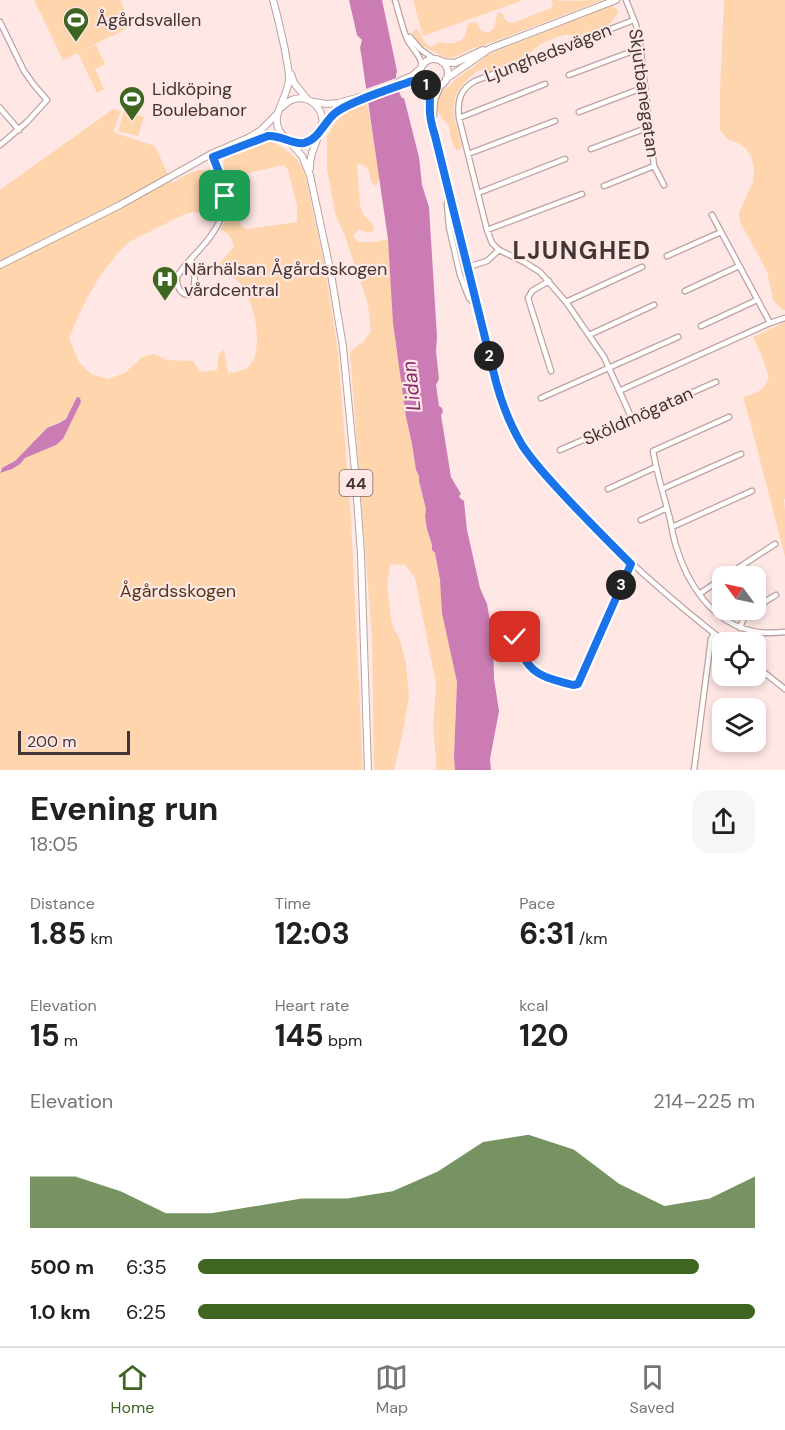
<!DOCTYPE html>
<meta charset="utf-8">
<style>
body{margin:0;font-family:"DM Sans",sans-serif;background:#f6f6f6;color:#202124;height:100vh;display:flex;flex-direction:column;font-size:22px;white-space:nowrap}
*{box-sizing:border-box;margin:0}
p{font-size:20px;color:#757577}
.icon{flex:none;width:33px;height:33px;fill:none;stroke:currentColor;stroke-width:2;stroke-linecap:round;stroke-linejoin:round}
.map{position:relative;height:770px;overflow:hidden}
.side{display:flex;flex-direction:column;background:#fff;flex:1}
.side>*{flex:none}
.needle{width:39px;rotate:303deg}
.tools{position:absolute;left:712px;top:566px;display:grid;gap:12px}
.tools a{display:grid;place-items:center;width:54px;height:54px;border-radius:12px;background:#fff;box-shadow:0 3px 9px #0003;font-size:30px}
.scale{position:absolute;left:18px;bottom:15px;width:112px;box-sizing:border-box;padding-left:6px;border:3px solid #413635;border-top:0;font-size:16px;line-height:21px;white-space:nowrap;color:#413635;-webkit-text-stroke:4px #fee7e5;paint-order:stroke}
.pin{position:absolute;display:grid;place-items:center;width:51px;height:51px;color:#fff;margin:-26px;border-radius:12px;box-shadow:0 3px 9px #0006}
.km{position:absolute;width:30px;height:30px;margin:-15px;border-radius:50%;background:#222;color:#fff;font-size:16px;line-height:30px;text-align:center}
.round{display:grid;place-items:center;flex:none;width:63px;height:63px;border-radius:18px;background:#f6f6f6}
.headline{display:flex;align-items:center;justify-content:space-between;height:102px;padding:0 30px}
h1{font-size:33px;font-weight:700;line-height:45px}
.metrics{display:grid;grid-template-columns:repeat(3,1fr);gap:9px;height:102px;padding:6px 30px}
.metrics div{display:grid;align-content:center}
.metrics b{font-size:30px;font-weight:700}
.metrics small{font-size:16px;font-weight:400}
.metrics p{font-size:16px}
.chart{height:168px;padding:12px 30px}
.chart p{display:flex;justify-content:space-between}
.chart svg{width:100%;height:108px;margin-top:6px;fill:#3f6621;opacity:.7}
ul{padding:0 30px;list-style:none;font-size:20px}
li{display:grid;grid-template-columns:96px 72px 1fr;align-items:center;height:45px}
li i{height:15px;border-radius:8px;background:#3f6621}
.tab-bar{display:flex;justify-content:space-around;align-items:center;height:84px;border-top:2px solid #e0e0e0;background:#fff;font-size:16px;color:#757577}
.tab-bar a{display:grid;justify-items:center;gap:3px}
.tab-bar .current{color:#3f6621}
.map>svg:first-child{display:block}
.green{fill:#fed5ac}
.water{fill:#cb7cb5}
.pier{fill:#fee7e5}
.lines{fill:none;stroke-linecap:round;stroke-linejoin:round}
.minor-casing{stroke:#bda2a0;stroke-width:7}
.major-casing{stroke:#bda2a0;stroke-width:8}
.minor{stroke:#fff;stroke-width:4.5}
.major{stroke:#fff;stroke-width:6}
.route-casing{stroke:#fff;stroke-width:12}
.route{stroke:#1a73e8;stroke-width:8}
.labels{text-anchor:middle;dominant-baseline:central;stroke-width:4.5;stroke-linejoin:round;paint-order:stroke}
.shield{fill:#fee7e5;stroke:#7a6b6a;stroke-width:1.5}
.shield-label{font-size:16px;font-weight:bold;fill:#413635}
.poi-label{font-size:18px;fill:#413635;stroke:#fee7e5;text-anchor:start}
.street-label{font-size:18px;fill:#413635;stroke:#fee7e5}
.park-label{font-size:18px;fill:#543818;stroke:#fee7e5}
.water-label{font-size:20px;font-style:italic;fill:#892b73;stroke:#fee7e5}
.district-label{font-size:24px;font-weight:bold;letter-spacing:1.5px;fill:#413635;stroke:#fee7e5}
</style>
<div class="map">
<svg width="785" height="770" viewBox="0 0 785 770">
<rect width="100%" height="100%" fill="#fee7e5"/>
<path class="green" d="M34,0H120L132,26L81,51L96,45L105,64L95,69L104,89L97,93L78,53L63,60Z
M413,0H523L423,36Z
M551,0L566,1L603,0L490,43L471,49L455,57L448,58L444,57L419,44L412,33L416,29L418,30L424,42L431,47L440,42C449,45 463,44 466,33C467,29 467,26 469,23L476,22L478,24L481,31C500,36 492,20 499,12L503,14C505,21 506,22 513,23L551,8L553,4Z
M724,0H785V310H783L773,300L767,271L740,222L739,212L753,182L754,168L751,156L745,148L738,143L727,139L720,130V92Z
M609,6L614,7L618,10C615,26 594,36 578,36C574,36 569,34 565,35C558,36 549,40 543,43C535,47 531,53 525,58C520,61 514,63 508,66C503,68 496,71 490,71C488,71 484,69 481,70C476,71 470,77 466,81C445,102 456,121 462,146L459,150H456C449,140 452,137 449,127C447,122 442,120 440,115C435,107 439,95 444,88L450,86C456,77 464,73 473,67C479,62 483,58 489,54Z
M367,102L380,175L378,182L376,186C365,180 376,166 357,164L360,205L363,214L374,226L373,231L367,233L359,229L353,235L358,242H376L388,239L395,341L400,369L406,417L412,444L416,470L419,476V481L426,509L425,517L427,529L432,546V550L435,553L457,682L454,757L455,770H436V757L433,728L436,684L415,578L405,565L390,564L387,585L392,625L400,640L406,664L409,697L403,731L394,770H374L372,638L350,352L364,341L371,331L368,304L344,233L336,217L327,169V137L336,121L350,110Z
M113,109L121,111L114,130L115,133L155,146L172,183C181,178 192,170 204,170C219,170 222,195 219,206C218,210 217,212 215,215L194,212L185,214L131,241C121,248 114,258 106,268C89,291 79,313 69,339L79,362L91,374L108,379L125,373L142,357L154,354L167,360L193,361L200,372L217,370L219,354L224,350L228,373C237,372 247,371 252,362C263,346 254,301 242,286C236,278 225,272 218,265L234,247C232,238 229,232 220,230L226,220L229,209L235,210L242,227L248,229L297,222V206L288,170L284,165L226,178C223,171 221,166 225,159C237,154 258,140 270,142C277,143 282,147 287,151C296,157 301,164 305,174L325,268L338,352L351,519L363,770H0V473L12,469L20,464L25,458L56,445L63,439L81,402L73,404C65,426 60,418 46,429C35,438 27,451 16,460C11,464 5,466 0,470V190Z
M124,111L144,117L138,136L118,131Z
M785,322V499H784L785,511V557L751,425L743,397C758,392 763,392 769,377L761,354L753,337Z"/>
<path class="water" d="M349,0H382L397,71C394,80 398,91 402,98H404L419,157L422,185L429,207L437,337L436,351L439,379L436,385L439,406L442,408L443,412L441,415L451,477L461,494L459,496L460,498L464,501L467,530L480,588L487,604L493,637L494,679L499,711L490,759L491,770H455L454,757L457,682L442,613L440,580L435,553L432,550V545L427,529L425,517L426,509L419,481V476L416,470L412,444L406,417L393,323L388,239L361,53L360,48L362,40L357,35Z
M77,397L80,398L81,402L63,439L56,445L25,458L20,464L12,469L0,473L2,468L15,461L47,428L59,423L66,419Z"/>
<path class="pier" d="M399,77L401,88L364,101L363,90Z"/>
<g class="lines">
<g class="minor-casing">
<path id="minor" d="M395,0C399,13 402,27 407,39C412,49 420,54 422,65
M626,0L636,25L640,43L654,166L664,185
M0,22L24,71L34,85L47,100L27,122L0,145
M410,37L420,49L434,59
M569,75L641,48
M427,85C433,98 428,105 430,118C431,129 436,140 439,151L496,382C502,404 510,425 522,445C535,467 555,485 572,504C619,554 671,600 725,642
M0,108L19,130
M579,112L645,87
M459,118L545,84
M433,123L435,100L441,85
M591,149L649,127
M468,154L555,121
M604,186L654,166
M478,193L565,159
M450,196L447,204L449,227L460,275L469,298L472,301L476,303
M712,215L770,323
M487,230L582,194
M667,256L721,232
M191,259C194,271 198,286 189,295C180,295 176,285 177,277C183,266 193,257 201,248C232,213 230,195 211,154
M468,267L487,261L499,250
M549,281L532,291L528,298L551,371
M685,291L739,266
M566,302L642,267
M701,326L757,300
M589,335L654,305
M619,391L770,323L785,318
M541,398L678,337
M729,417L653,451C657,474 664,496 670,519C672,528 673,537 676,546C687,583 712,623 753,631C763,634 774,633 785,632
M632,419L604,357L566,302L540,272L524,262L499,250L492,243L487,230L459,118C457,101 460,89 475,81L634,20
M560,450L716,382
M608,489L656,467
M662,489L741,454
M641,520L667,508
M672,527L752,491
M726,576L775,544
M699,594L723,578
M756,607L776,595
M740,628L744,617L753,609
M515,633C520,660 530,673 556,681C563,683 571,686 578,684L631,564
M756,666L785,689
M694,770L711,639L714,634"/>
</g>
<g class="major-casing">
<path id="major" d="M273,0C278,17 281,33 285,50C286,59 289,68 289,78C289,92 279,104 277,117C274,138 300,151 315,137C337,116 305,82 282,107
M420 73a14 14 0 1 1 28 0a14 14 0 1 1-28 0Z
M442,62L455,63L483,50
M291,74L294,83L307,99
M446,79L489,49L616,0
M400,81L412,76L420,69
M314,102L327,104L338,103L360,97
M322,128L333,115L341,109L408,83L415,81H422
M289,141L302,156L310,175L331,274L343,347L355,471L361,554L368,770
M225,152L268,136L284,138
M310,168C309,154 316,147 318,135
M0,265L120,205L211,154L248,138L260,131L278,113"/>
</g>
<use href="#minor" class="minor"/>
<use href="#major" class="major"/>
</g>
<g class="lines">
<g class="route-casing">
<path id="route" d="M225,196L224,185L213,157L268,136C282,135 292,145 304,143C318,140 324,123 334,114C347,102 393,88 412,81H422C433,91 429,99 430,112C430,121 433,129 435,136L496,382C502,404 510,425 522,445C533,462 547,477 560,491C583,516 607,540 631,564L578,684L573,685C538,676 527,673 515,637"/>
</g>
<use href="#route" class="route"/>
</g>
<defs>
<g id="stadium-pin" transform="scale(1.35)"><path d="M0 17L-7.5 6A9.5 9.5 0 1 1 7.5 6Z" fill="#3f6621" stroke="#fee7e5"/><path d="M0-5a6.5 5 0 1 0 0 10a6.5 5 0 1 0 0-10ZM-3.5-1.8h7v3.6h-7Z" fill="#fff"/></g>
<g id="hospital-pin" transform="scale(1.35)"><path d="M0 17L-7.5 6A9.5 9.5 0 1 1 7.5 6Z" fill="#3f6621" stroke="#fee7e5"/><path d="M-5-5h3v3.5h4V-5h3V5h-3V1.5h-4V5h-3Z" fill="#fff"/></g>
</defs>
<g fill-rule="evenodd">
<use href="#stadium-pin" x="76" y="20"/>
<use href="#stadium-pin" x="132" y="99"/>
<use href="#hospital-pin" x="165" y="279"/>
</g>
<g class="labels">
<rect class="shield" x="339.5" y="470" width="33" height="26" rx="4.5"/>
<g class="shield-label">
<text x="356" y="483">44</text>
</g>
<g class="poi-label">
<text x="96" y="20">Ågårdsvallen</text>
<text x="152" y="89">Lidköping<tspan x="152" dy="21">Boulebanor</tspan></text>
<text x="184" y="269">Närhälsan Ågårdsskogen<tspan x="184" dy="21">vårdcentral</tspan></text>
</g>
<g class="street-label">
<text transform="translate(548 53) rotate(-21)">Ljunghedsvägen</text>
<text transform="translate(644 93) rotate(82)">Skjutbanegatan</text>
<text transform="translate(638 416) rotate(-24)">Sköldmögatan</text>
</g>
<g class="park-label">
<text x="178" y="591">Ågårdsskogen</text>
</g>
<g class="water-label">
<text transform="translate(411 386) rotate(-96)">Lidan</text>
</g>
<g class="district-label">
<text x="582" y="250">LJUNGHED</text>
</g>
</g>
</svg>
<div class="tools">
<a><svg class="needle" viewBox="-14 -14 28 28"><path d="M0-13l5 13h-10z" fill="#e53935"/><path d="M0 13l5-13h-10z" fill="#757577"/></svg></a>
<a><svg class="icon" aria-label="locate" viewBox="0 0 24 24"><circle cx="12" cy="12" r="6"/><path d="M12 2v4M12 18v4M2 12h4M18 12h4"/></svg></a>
<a><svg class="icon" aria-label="layers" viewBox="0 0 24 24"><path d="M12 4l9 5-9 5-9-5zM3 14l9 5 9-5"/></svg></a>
</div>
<div class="scale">200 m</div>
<div class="pin" style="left:225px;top:196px;background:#1e9e55"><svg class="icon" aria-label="arrive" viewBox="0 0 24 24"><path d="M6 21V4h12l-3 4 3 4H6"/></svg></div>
<div class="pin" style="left:515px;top:637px;background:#d93025"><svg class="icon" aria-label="check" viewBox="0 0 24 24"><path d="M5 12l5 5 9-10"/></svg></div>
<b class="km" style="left:426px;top:85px">1</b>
<b class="km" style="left:489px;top:356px">2</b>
<b class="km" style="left:621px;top:585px">3</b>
</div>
<section class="side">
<div class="headline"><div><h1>Evening run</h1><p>18:05</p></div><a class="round"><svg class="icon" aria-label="share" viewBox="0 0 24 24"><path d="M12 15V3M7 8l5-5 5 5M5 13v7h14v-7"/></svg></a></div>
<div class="metrics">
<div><p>Distance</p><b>1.85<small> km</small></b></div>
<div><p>Time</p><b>12:03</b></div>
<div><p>Pace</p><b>6:31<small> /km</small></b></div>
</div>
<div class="metrics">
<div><p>Elevation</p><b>15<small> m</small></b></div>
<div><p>Heart rate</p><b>145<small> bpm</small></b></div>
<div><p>kcal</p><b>120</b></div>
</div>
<div class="chart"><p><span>Elevation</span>214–225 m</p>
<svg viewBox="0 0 160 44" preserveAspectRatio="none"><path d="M0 44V23L10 23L20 29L30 38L40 38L50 35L60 32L70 32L80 29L90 21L100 9L110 6L120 12L130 26L140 35L150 32L160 23V44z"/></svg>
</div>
<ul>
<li><b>500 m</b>6:35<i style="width:90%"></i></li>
<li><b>1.0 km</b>6:25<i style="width:100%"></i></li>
</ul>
</section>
<nav class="tab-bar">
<a class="current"><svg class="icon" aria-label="home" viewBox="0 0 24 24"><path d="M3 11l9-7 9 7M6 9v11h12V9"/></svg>Home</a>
<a><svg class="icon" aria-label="map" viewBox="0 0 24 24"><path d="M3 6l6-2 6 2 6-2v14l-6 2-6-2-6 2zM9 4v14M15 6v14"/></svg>Map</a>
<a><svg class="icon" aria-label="saved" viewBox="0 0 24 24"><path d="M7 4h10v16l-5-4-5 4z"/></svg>Saved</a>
</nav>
